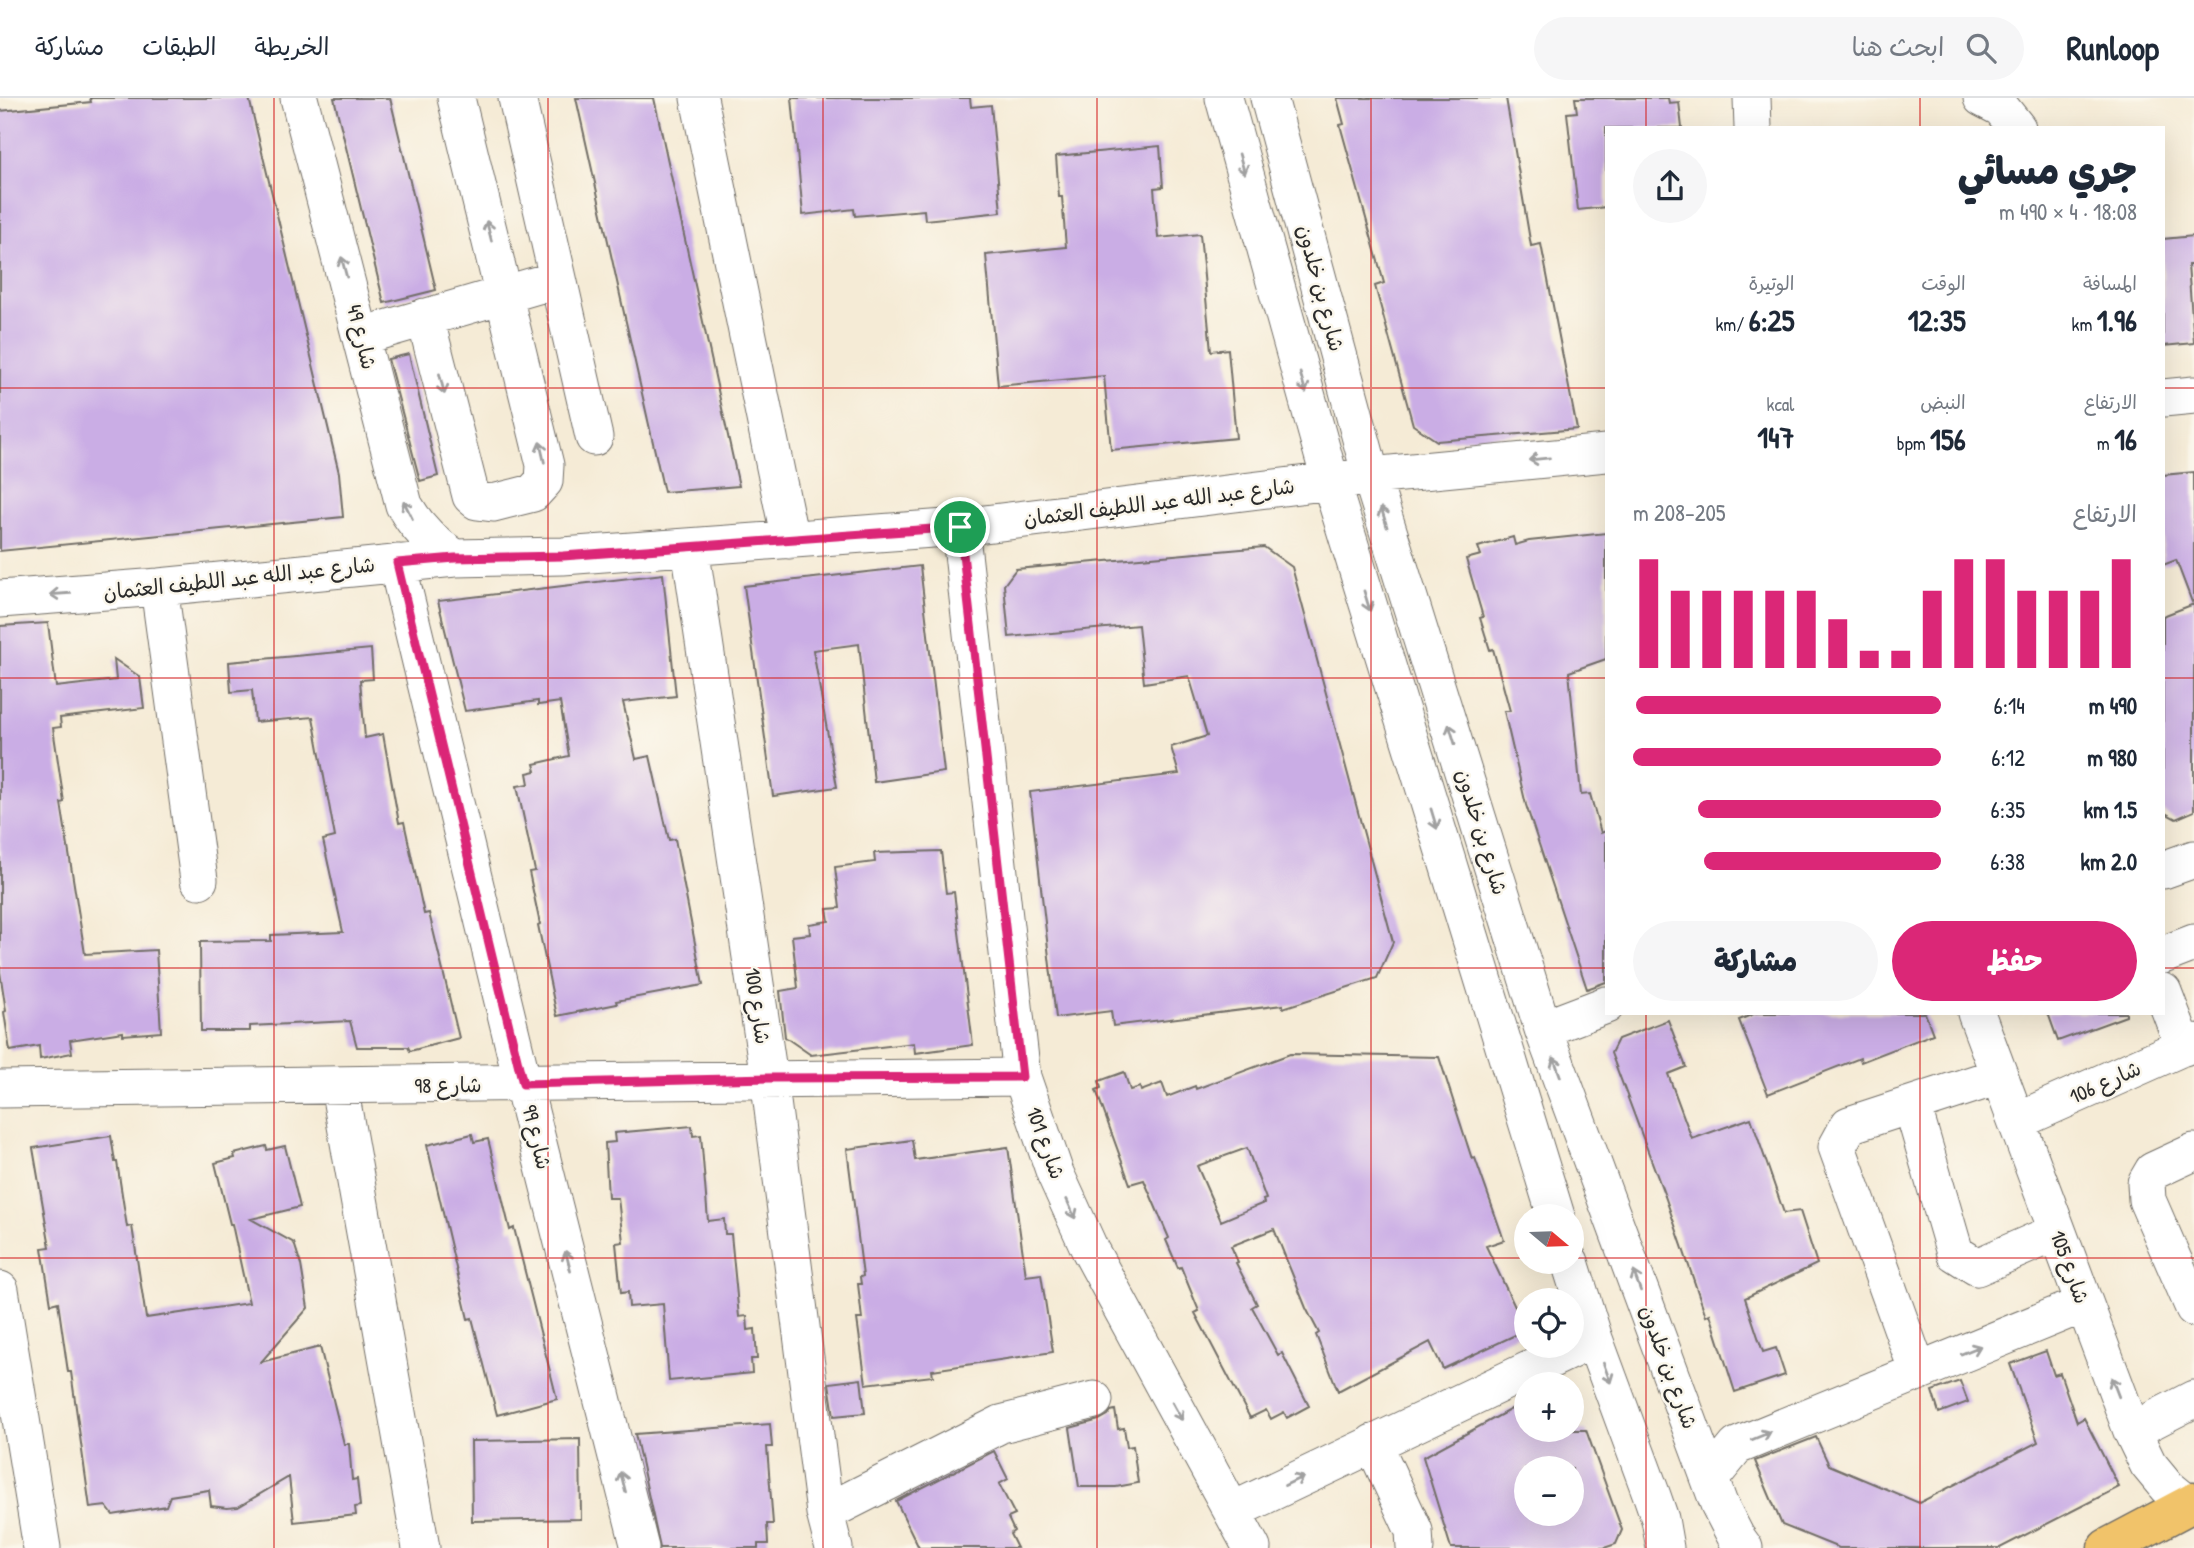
<!DOCTYPE html>
<html lang="ar">
<meta charset="utf-8">
<style>
body{margin:0;font-family:"Patrick Hand","Playpen Sans Arabic",sans-serif;background:#f6f6f7;color:#1f2937;direction:rtl;height:100vh;display:flex;flex-direction:column;font-size:26px;white-space:nowrap}
*{box-sizing:border-box;margin:0}
p{font-size:23px;color:#747a83}
.icon{flex:none;width:38px;height:38px;fill:none;stroke:currentColor;stroke-width:2;stroke-linecap:round;stroke-linejoin:round}
.map{position:relative;flex:1;overflow:hidden;direction:ltr}
.panel{position:absolute;left:1605px;top:28px;width:560px;height:889px;display:flex;flex-direction:column;background:#fff;border-radius:0px;box-shadow:0 7px 28px #0002;direction:rtl}
.panel>*{flex:none}
.needle{width:46px;rotate:109deg}
.buttons{position:absolute;left:1514px;top:1106px;display:grid;gap:14px}
.buttons a{display:grid;place-items:center;width:70px;height:70px;border-radius:50%;background:#fff;box-shadow:0 7px 28px #0002;font-size:35px}
.pin{position:absolute;display:grid;place-items:center;width:60px;height:60px;color:#fff;margin:-30px;border:4px solid #fff;border-radius:50%;box-shadow:0 2px 7px #0007}
.round{display:grid;place-items:center;flex:none;width:74px;height:74px;border-radius:37px;background:#f6f6f7}
.head{display:flex;align-items:center;justify-content:space-between;height:119px;padding:0 28px}
h1{font-size:38px;font-weight:800;line-height:52px}
.metrics{display:grid;grid-template-columns:repeat(3,1fr);gap:10px;height:119px;padding:7px 28px}
.metrics div{display:grid;align-content:center}
.metrics b{font-size:30px;font-weight:800}
.metrics small{font-size:19px;font-weight:400}
.metrics p{font-size:19px}
.chart{height:196px;padding:14px 28px}
.chart p{display:flex;justify-content:space-between}
.chart svg{width:100%;height:126px;margin-top:7px;stroke:#db2777;stroke-width:6}
.cta{display:flex;gap:14px;margin-top:auto;padding:14px 28px}
.cta a{flex:1;height:80px;border-radius:42px;background:#db2777;color:#fff;font-size:28px;font-weight:800;line-height:80px;text-align:center}
.cta a+a{background:#f6f6f7;color:#1f2937}
ul{padding:0 28px;list-style:none;font-size:23px}
li{display:grid;grid-template-columns:112px 84px 1fr;align-items:center;height:52px}
li i{height:18px;border-radius:9px;background:#db2777}
header{display:flex;align-items:center;gap:42px;box-sizing:border-box;height:98px;padding:0 35px;background:#fff;border-bottom:2px solid #e0e1e3}
header strong{font-size:33px}
nav{display:flex;gap:38px;margin-inline-start:auto;font-size:24px}
.search{width:490px;height:63px;background:#f6f6f7;display:flex;align-items:center;gap:18px;box-sizing:border-box;padding:0 24px;border-radius:38px;color:#747a83;font-size:26px}
.map>svg:first-child{display:block}
.building{fill:#caade5;fill-rule:evenodd}
.lines{fill:none;stroke-linecap:round;stroke-linejoin:round}
.minor-casing{stroke:#726e67;stroke-width:39}
.major-casing{stroke:#726e67;stroke-width:41}
.minor{stroke:#fff;stroke-width:37}
.major{stroke:#f1c36a;stroke-width:38}
.oneway{stroke:#a0a0a0}
.route-casing{stroke:#fff;stroke-width:14}
.route{stroke:#db2777;stroke-width:9}
.grid{fill:none;stroke:#d62828;stroke-width:2;stroke-opacity:0.55}
.labels{text-anchor:middle;dominant-baseline:central;stroke-width:5;stroke-linejoin:round;paint-order:stroke}
.street-label{font-size:21px;fill:#2b2b2b;stroke:#fbf7ec}
</style>
<header>
<strong>Runloop</strong>
<div class="search"><svg class="icon" aria-label="search" viewBox="0 0 24 24"><circle cx="10" cy="10" r="6"/><path d="M15 15l6 6"/></svg>ابحث هنا</div>
<nav><a>الخريطة</a><a>الطبقات</a><a>مشاركة</a></nav>
</header>
<div class="map">
<svg width="2194" height="1450" viewBox="0 0 2194 1450">
<rect width="100%" height="100%" fill="#fbf7ec"/>
<filter id="ink" filterUnits="userSpaceOnUse"><feTurbulence type="fractalNoise" baseFrequency=".0143" numOctaves="2"/><feDisplacementMap in="SourceGraphic" scale="14" xChannelSelector="R" yChannelSelector="G"/><feConvolveMatrix kernelMatrix="1 2 1 2 8 2 1 2 1" color-interpolation-filters="sRGB"/></filter>
<filter id="wash" filterUnits="userSpaceOnUse"><feTurbulence type="fractalNoise" baseFrequency=".00686" numOctaves="4" result="noise"/><feDisplacementMap in="SourceGraphic" scale="28" xChannelSelector="R" yChannelSelector="G"/><feGaussianBlur stdDeviation="1.57" result="paint"/><feColorMatrix in="noise" values="0 0 0 0 0 0 0 0 0 0 0 0 0 0 0 0 0 1.4 0 .05"/><feComposite in="paint" operator="in"/></filter>
<g filter="url(#wash)">
<rect width="100%" height="100%" fill="#f5ebd6"/>
<g id="blocks">
<path class="building" d="M90,0H249L339,375L343,419L0,453V13L91,4Z
M334,0H390L436,192L384,205Z
M576,0H654L739,388L664,394Z
M792,0H970L971,9L991,7L1001,114L925,122L924,112L855,118L854,111L803,117Z
M1337,0H1506L1531,148L1541,146L1577,331L1437,343L1413,327L1375,188L1384,185L1340,27L1344,26Z
M1575,0H1668L1669,5L1679,4L1682,30H1606V109L1578,112L1567,15L1577,14Z
M1160,48L1163,89L1154,90L1158,140L1200,136L1211,253L1228,251L1236,340L1111,352L1104,278L998,288L986,157L1066,149L1062,99H1059L1056,58Z
M2194,138V167H2188L2194,245L2163,248V141Z
M409,256L438,378L420,383L388,261Z
M2194,374V503L2192,504L2176,462L2163,467V377Z
M1606,435V561L1569,574L1581,697L1590,696L1601,735L1606,733V884L1587,891L1526,707L1504,613H1510L1493,551L1490,552L1480,520L1483,519L1466,461L1481,457L1478,449L1513,439L1515,447L1529,443Z
M1264,449L1292,469L1393,844L1377,880L1283,910V907L1113,928L1111,913L1056,920L1030,694L1179,676L1171,649L1207,638L1189,578L1144,585L1138,527L1009,539L1004,487L1016,471Z
M920,468L944,674L874,684L859,546L813,552L837,689L773,698L744,488Z
M663,476L676,598L623,604L636,661L650,658L669,742L675,741L703,887L616,903L617,906L557,918L538,827L540,826L529,774L535,773L517,688L529,686L527,675L536,673L534,666L569,658L560,604L538,607V603L465,613L438,503Z
M2194,506V713L2176,721L2163,714V518Z
M48,525L56,589L116,582L114,561L140,579L144,610L60,620L61,629L53,630L64,704L61,705L85,856L156,852L161,934L123,937V934L70,942L72,955L40,961L39,948L10,953L4,914L6,913L0,874V528Z
M371,551L373,581L360,582L365,640L383,636L399,725L404,724L424,816L429,815L459,940L410,953L408,949H357L350,923L250,928V933H201L200,844L271,843V837L343,834L323,742L335,739L313,619L255,624L252,592L231,594L229,564Z
M941,753L946,795L954,794L973,947L915,955L914,945L811,957L785,939L780,893L798,890L792,838L810,836L809,826L829,823L827,811L840,810L835,769L875,764L874,755Z
M1756,915H1925L1933,936L1861,964L1860,960L1768,996L1739,922Z
M2048,915H2126V918L2058,943Z
M1668,922L1686,969L1668,976L1692,1041L1751,1020L1784,1115L1800,1113L1817,1166L1745,1200L1763,1254L1776,1250L1785,1277L1735,1294L1710,1216L1706,1218L1666,1101L1611,955L1618,941Z
M1290,956L1439,959L1472,1061L1475,1060L1504,1142L1486,1148L1526,1232L1443,1271L1430,1244L1338,1293L1316,1237L1319,1235L1306,1210L1274,1131L1231,1148L1238,1164L1236,1165L1257,1206L1252,1209L1278,1257L1282,1255L1309,1308L1287,1320L1284,1314L1271,1321L1266,1312L1250,1320L1195,1215L1199,1213L1181,1169L1178,1170L1166,1142L1169,1140L1144,1082L1130,1086L1096,992L1101,990L1099,983L1124,974L1130,992L1140,989L1141,993L1162,985L1167,999L1195,988L1196,991ZM1247,1050L1266,1101L1263,1102L1264,1105L1221,1123L1197,1068Z
M692,1028L693,1038L701,1037L708,1123L724,1121L725,1136H731L739,1219L747,1218L748,1232L755,1231L757,1261H751L752,1275L669,1283L663,1206L629,1209L628,1194L621,1195L616,1145L623,1144L618,1100H608L605,1045L615,1044L614,1035Z
M472,1036L474,1044L488,1041L510,1132L514,1130L557,1301L497,1317L472,1220L468,1221L427,1047Z
M111,1038L115,1064H117L127,1129L132,1128L146,1220L249,1205L232,1126H230L215,1065L235,1060L234,1056L266,1048L267,1052L285,1048L300,1109L251,1121L294,1145L301,1167L308,1210L261,1264L320,1249L344,1346H349L352,1382L357,1381L360,1408L355,1409L356,1417L294,1424L289,1379L238,1409L227,1410L211,1408L209,1392L170,1398L166,1408L113,1417L106,1408L90,1410L71,1274H68L58,1204L51,1206L42,1150L50,1149L33,1050Z
M912,1042L915,1062L1008,1049L1026,1178L1041,1176L1053,1254L932,1272L933,1278L866,1286L857,1221H862L858,1186H861L860,1179L863,1178L847,1051Z
M2046,1253L2054,1277L2060,1275L2077,1324L2084,1320L2119,1389L2000,1450H1839L1782,1427L1755,1363L1816,1339L1829,1367L1919,1405L2038,1344L2010,1266Z
M861,1281L865,1315L834,1318L829,1285Z
M1960,1283L1968,1304L1939,1315L1932,1293Z
M1526,1303V1332H1586L1622,1432L1616,1446L1604,1450H1451L1423,1359ZM1526,1370H1572V1416H1526Z
M1115,1312L1118,1331L1124,1330L1127,1349L1133,1348L1138,1385L1116,1389H1079L1070,1330L1099,1322L1108,1317L1111,1313Z
M770,1326L772,1349H767L773,1426H767L768,1446H758V1450H660L635,1336Z
M580,1341L581,1421L472,1423L471,1343Z
M994,1353L1008,1381L999,1386L1015,1417L1008,1420L1014,1433L1010,1436L1017,1450H919L896,1403Z"/>
</g>
</g>
<g filter="url(#ink)">
<use href="#blocks" fill-opacity="0" stroke="#726e67" stroke-width="2"/>
<g class="lines">
<g class="minor-casing">
<path id="minor" d="M299,0L404,407C417,430 433,446 455,460
M517,0L594,339
M699,0L790,442
M1224,0L1330,382L1556,1118
M1269,0L1371,378L1543,931L1719,1406L1736,1439L1744,1450
M1752,0L1753,30
M1982,0L2001,10L2017,30
M425,219L471,398L477,403L493,405L533,395L544,383L545,367L456,0
M362,238L558,181
M2163,300L2194,297
M960,429L1022,979L1055,1075L1090,1152L1252,1450
M690,449L769,980L825,1415L834,1450
M397,465L523,986L640,1450
M159,489L199,782
M0,501L159,489L455,460L563,458L960,429L1371,378L1606,355
M2163,772L2194,761
M2163,857L2194,845
M2163,894L2184,949
M1976,915L2132,1333L2148,1366L2167,1389L2189,1407
M1543,931L1606,907
M339,988L421,1450
M0,991C341,988 681,981 1022,979
M1912,1007L1955,1155L1977,1169L2057,1134
M2017,1023L2194,944
M2194,1054L2153,1073L2146,1085L2147,1102L2194,1210
M1570,1164L1594,1241L1652,1398L1660,1421L1665,1450
M0,1192L42,1450
M1918,1274L1837,1049L1849,1027L1999,978
M2132,1333L2194,1301
M1373,1345L1414,1433L1415,1450
M1710,1381L1737,1348L2084,1206
M1232,1413L1594,1241
M825,1415L1001,1326L1094,1302"/>
</g>
<g class="major-casing">
<path id="major" d="M2107,1450L2194,1404"/>
</g>
<use href="#minor" class="minor"/>
<use href="#major" class="major"/>
</g>
<defs><path id="oneway-shaft" d="M-6 0H5M1.5-3L5.5 0L1.5 3" fill="none" stroke-width="1.6" stroke-linecap="round" stroke-linejoin="round" transform="scale(1.75)"/></defs>
<g class="oneway">
<use href="#oneway-shaft" transform="translate(1242 66) rotate(74)"/>
<use href="#oneway-shaft" transform="translate(489 133) rotate(-104)"/>
<use href="#oneway-shaft" transform="translate(344 169) rotate(-105)"/>
<use href="#oneway-shaft" transform="translate(1303 285) rotate(74)"/>
<use href="#oneway-shaft" transform="translate(442 286) rotate(76)"/>
<use href="#oneway-shaft" transform="translate(542 354) rotate(-103)"/>
<use href="#oneway-shaft" transform="translate(1539 361) rotate(174)"/>
<use href="#oneway-shaft" transform="translate(408 412) rotate(-116)"/>
<use href="#oneway-shaft" transform="translate(1384 419) rotate(-107)"/>
<use href="#oneway-shaft" transform="translate(60 496) rotate(176)"/>
<use href="#oneway-shaft" transform="translate(1367 503) rotate(73)"/>
<use href="#oneway-shaft" transform="translate(1452 636) rotate(-107)"/>
<use href="#oneway-shaft" transform="translate(1434 721) rotate(73)"/>
<use href="#oneway-shaft" transform="translate(1557 969) rotate(-110)"/>
<use href="#oneway-shaft" transform="translate(1071 1111) rotate(66)"/>
<use href="#oneway-shaft" transform="translate(568 1163) rotate(-104)"/>
<use href="#oneway-shaft" transform="translate(1637 1183) rotate(-110)"/>
<use href="#oneway-shaft" transform="translate(1971 1252) rotate(-22)"/>
<use href="#oneway-shaft" transform="translate(1607 1275) rotate(70)"/>
<use href="#oneway-shaft" transform="translate(2115 1289) rotate(-111)"/>
<use href="#oneway-shaft" transform="translate(1177 1313) rotate(61)"/>
<use href="#oneway-shaft" transform="translate(1761 1338) rotate(-22)"/>
<use href="#oneway-shaft" transform="translate(1294 1383) rotate(-26)"/>
<use href="#oneway-shaft" transform="translate(623 1384) rotate(-104)"/>
</g>
</g>
<g class="lines" filter="url(#ink)">
<g class="route-casing">
<path id="route" d="M960,429L1022,979L769,980L523,986L397,465L455,460L563,458Z"/>
</g>
<use href="#route" class="route"/>
</g>
<path class="grid" d="M274,0V1450M548,0V1450M823,0V1450M1097,0V1450M1371,0V1450M1646,0V30M1920,0V30M0,290H1606M2163,290H2194M0,580H1606M2163,580H2194M0,870H1606M2163,870H2194M1646,915V1450M1920,915V1450M0,1160H1526M1572,1160H2194"/>
<g class="labels">
<g class="street-label">
<text transform="translate(1321 190) rotate(75)">شارع بن خلدون</text>
<text transform="translate(362 239) rotate(76)">شارع 49</text>
<text transform="translate(1159 404) rotate(-7)">شارع عبد الله عبد اللطيف العثمان</text>
<text transform="translate(239 480) rotate(-6)">شارع عبد الله عبد اللطيف العثمان</text>
<text transform="translate(1482 734) rotate(73)">شارع بن خلدون</text>
<text transform="translate(758 908) rotate(82)">شارع 100</text>
<text transform="translate(2105 984) rotate(-24)">شارع 106</text>
<text transform="translate(448 987) rotate(-1)">شارع 98</text>
<text transform="translate(537 1039) rotate(76)">شارع 99</text>
<text transform="translate(1046 1045) rotate(70)">شارع 101</text>
<text transform="translate(2070 1169) rotate(70)">شارع 105</text>
<text transform="translate(1669 1269) rotate(70)">شارع بن خلدون</text>
</g>
</g>
</svg>
<div class="buttons">
<a><svg class="needle" viewBox="-14 -14 28 28"><path d="M0-13l5 13h-10z" fill="#e53935"/><path d="M0 13l5-13h-10z" fill="#747a83"/></svg></a>
<a><svg class="icon" aria-label="locate" viewBox="0 0 24 24"><circle cx="12" cy="12" r="6"/><path d="M12 2v4M12 18v4M2 12h4M18 12h4"/></svg></a>
<a>+</a>
<a>−</a>
</div>
<div class="pin" style="left:960px;top:429px;background:#1e9e55"><svg class="icon" aria-label="arrive" viewBox="0 0 24 24"><path d="M6 21V4h12l-3 4 3 4H6"/></svg></div>
<section class="panel">
<div class="head"><div><h1>جري مسائي</h1><p>18:08 · 4 × 490 m</p></div><a class="round"><svg class="icon" aria-label="share" viewBox="0 0 24 24"><path d="M12 15V3M7 8l5-5 5 5M5 13v7h14v-7"/></svg></a></div>
<div class="metrics">
<div><p>المسافة</p><b>1.96<small> km</small></b></div>
<div><p>الوقت</p><b>12:35</b></div>
<div><p>الوتيرة</p><b>6:25<small> /km</small></b></div>
</div>
<div class="metrics">
<div><p>الارتفاع</p><b>16<small> m</small></b></div>
<div><p>النبض</p><b>156<small> bpm</small></b></div>
<div><p>kcal</p><b>147</b></div>
</div>
<div class="chart"><p><span>الارتفاع</span>205–208 m</p>
<svg viewBox="0 0 160 44" preserveAspectRatio="none"><path d="M5 44V6M15 44V17M25 44V17M35 44V17M45 44V17M55 44V17M65 44V27M75 44V38M85 44V38M95 44V17M105 44V6M115 44V6M125 44V17M135 44V17M145 44V17M155 44V6"/></svg>
</div>
<ul>
<li><b>490 m</b>6:14<i style="width:99%"></i></li>
<li><b>980 m</b>6:12<i style="width:100%"></i></li>
<li><b>1.5 km</b>6:35<i style="width:79%"></i></li>
<li><b>2.0 km</b>6:38<i style="width:77%"></i></li>
</ul>
<div class="cta"><a>حفظ</a><a>مشاركة</a></div>
</section>
</div>
